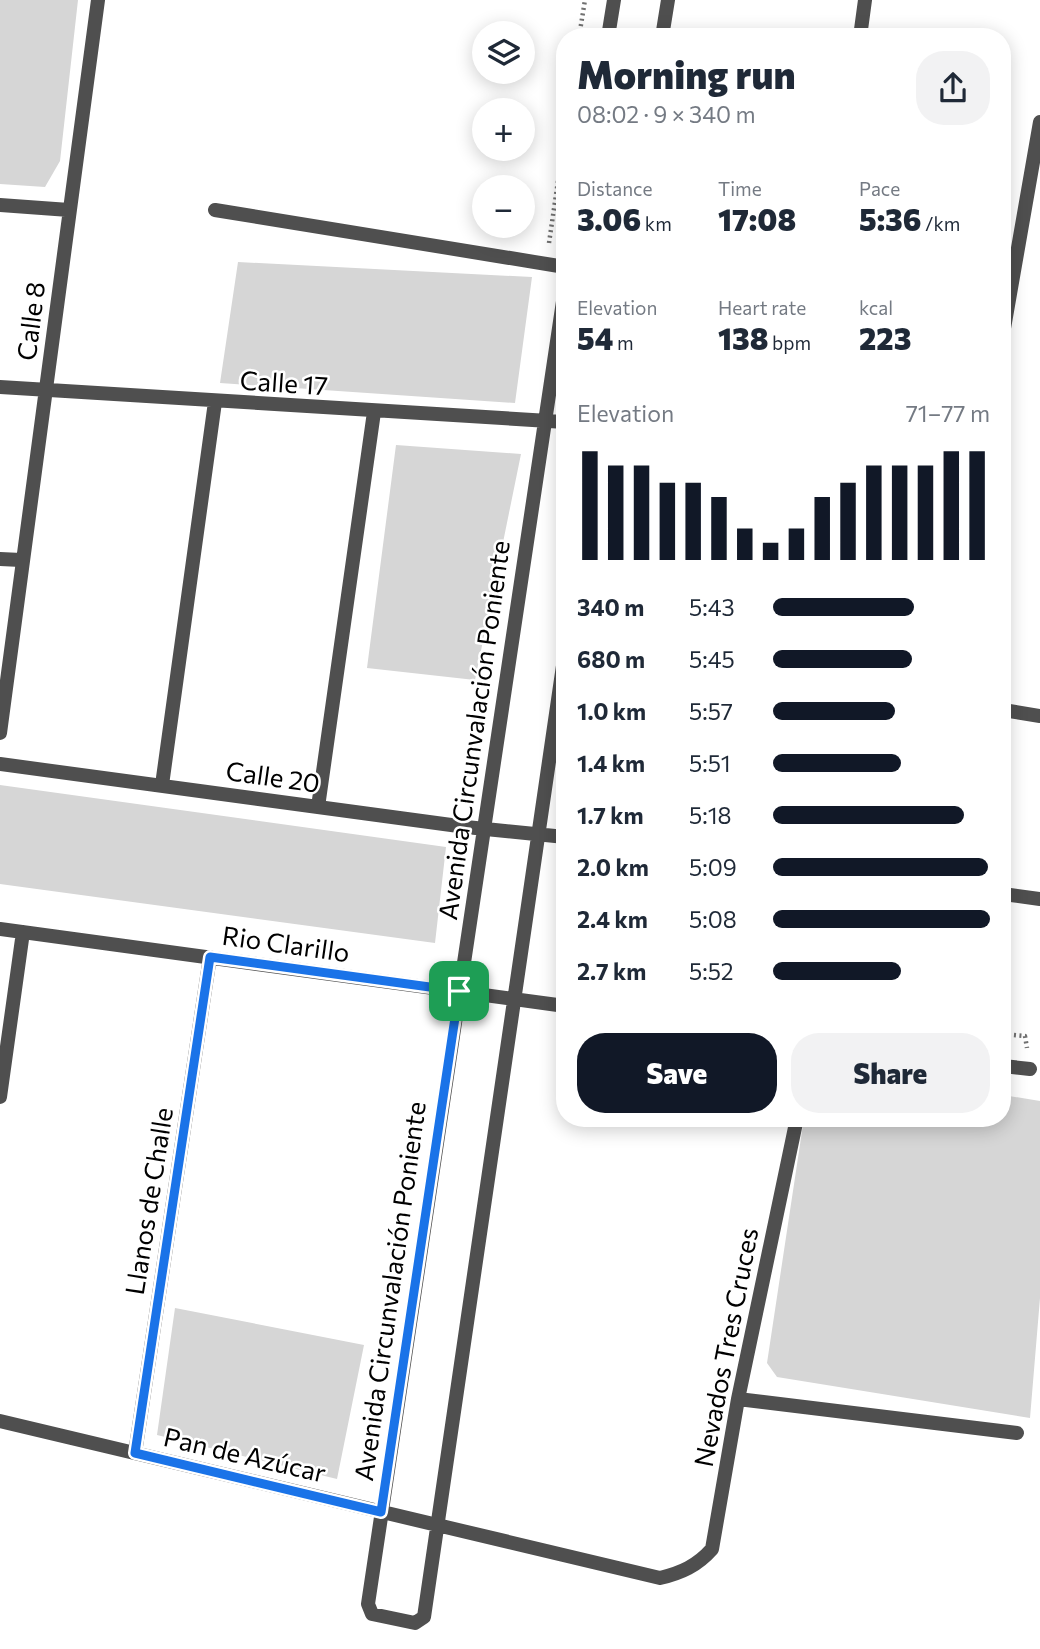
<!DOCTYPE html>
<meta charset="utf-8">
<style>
body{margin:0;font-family:Commissioner,sans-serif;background:#f2f2f3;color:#1f2937;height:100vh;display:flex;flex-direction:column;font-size:26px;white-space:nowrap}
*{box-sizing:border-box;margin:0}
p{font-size:23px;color:#747a83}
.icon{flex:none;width:38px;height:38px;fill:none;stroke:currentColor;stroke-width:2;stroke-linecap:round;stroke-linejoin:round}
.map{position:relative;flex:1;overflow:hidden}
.panel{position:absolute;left:556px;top:28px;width:455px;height:1099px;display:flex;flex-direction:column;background:#fff;border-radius:28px;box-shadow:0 4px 18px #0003}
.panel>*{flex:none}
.fabs{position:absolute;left:472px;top:21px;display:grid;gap:14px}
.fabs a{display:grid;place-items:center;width:63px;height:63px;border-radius:50%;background:#fff;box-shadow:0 4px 18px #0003;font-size:35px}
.pin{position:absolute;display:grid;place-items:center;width:60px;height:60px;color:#fff;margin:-30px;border-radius:14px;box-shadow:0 4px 10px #0006}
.round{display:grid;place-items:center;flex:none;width:74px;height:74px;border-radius:28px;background:#f2f2f3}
.overview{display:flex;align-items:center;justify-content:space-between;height:119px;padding:0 21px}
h1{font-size:38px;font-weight:800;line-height:52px}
.stats{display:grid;grid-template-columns:repeat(3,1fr);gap:10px;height:119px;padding:7px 21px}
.stats div{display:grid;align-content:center}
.stats b{font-size:30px;font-weight:800}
.stats small{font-size:19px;font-weight:400}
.stats p{font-size:19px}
.chart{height:196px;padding:14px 21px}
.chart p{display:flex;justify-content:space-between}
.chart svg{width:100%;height:126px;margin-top:7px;stroke:#111827;stroke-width:6}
.cta{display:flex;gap:14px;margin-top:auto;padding:14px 21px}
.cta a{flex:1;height:80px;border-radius:28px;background:#111827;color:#fff;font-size:28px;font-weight:800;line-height:80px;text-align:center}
.cta a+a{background:#f2f2f3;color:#1f2937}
ul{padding:0 21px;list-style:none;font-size:23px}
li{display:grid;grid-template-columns:112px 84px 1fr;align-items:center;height:52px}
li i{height:18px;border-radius:9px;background:#111827}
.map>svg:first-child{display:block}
.green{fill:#d6d6d6}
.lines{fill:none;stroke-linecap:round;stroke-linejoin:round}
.path{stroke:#717171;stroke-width:4.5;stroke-dasharray:2 3.5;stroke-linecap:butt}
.service{stroke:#4f4f4f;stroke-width:14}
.minor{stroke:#4f4f4f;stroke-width:14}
.route-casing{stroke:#fff;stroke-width:14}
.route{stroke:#1a73e8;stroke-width:9}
.labels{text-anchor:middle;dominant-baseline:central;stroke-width:5;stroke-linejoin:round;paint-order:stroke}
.street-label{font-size:26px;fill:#000;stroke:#fff}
</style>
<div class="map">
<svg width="1040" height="1649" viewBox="0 0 1040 1649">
<rect width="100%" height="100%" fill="#fff"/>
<path class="green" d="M0,0H78L60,161L45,187L0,184Z
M238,262L532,277L515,403L220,383Z
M396,445L521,454L475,680L367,668Z
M0,785L446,847L435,943L0,884Z
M1003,1095L1040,1101V1298L1030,1418L777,1377L767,1363L804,1118H1003Z
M175,1308L364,1345L337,1479L157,1435Z"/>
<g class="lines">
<path class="path" d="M579,37L585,0
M549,243L565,133
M1003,1034L1025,1036L1027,1048"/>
<path class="service" d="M215,210L565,267"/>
<path class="minor" d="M608,37L614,0
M662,37L668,0
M860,37L865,0
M0,205L69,210
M565,288L368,1604L372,1614L415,1623L424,1617L565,652
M1003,334L1040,122
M0,387L565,422
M0,559L21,560
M1003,710L1040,716
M0,733L98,0
M0,764L466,827L565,837
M162,785L215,402
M318,807L374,412
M1003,894L1040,899
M0,929L565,1006
M1003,1066L1030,1069
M0,1097L23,932
M738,1399L1017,1433
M0,1421L660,1578C681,1573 697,1566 712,1549L738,1399L797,1118
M135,1453L210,957"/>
</g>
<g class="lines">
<g class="route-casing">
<path id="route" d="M210,957L459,991L381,1512L135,1453Z"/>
</g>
<use href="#route" class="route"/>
</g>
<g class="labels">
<g class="street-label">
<text transform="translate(30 321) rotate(-83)">Calle 8</text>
<text transform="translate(284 382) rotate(4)">Calle 17</text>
<text transform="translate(473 730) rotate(-82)">Avenida Circunvalación Poniente</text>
<text transform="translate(273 776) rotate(8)">Calle 20</text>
<text transform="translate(286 943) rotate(8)">Rio Clarillo</text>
<text transform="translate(148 1201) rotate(-81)">Llanos de Challe</text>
<text transform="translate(389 1291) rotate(-82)">Avenida Circunvalación Poniente</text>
<text transform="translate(725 1347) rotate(-79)">Nevados Tres Cruces</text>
<text transform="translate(245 1454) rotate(13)">Pan de Azúcar</text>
</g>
</g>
</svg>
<div class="fabs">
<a><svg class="icon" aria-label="layers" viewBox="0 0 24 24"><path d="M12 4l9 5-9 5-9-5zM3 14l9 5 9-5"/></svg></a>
<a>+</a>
<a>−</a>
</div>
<div class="pin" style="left:459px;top:991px;background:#1e9e55"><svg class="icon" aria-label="arrive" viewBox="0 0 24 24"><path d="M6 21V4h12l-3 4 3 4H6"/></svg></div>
<section class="panel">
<div class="overview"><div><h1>Morning run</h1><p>08:02 · 9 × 340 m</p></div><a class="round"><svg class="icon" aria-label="share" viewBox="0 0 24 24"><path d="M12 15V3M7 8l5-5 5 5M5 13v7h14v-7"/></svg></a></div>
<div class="stats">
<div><p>Distance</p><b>3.06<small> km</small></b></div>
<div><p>Time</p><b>17:08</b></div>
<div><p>Pace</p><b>5:36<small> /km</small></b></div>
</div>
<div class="stats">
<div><p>Elevation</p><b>54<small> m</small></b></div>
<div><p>Heart rate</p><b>138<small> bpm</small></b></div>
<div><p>kcal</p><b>223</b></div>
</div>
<div class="chart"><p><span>Elevation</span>71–77 m</p>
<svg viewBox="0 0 160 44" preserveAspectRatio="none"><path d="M5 44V6M15 44V11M25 44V11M35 44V17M45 44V17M55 44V22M65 44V33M75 44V38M85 44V33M95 44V22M105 44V17M115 44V11M125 44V11M135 44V11M145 44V6M155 44V6"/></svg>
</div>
<ul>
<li><b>340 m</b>5:43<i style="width:65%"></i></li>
<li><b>680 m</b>5:45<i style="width:64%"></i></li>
<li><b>1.0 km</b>5:57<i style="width:56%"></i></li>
<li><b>1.4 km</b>5:51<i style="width:59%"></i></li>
<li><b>1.7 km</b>5:18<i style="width:88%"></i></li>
<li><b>2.0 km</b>5:09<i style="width:99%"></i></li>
<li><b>2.4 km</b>5:08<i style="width:100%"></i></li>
<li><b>2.7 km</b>5:52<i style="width:59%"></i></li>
</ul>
<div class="cta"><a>Save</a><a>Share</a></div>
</section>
</div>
